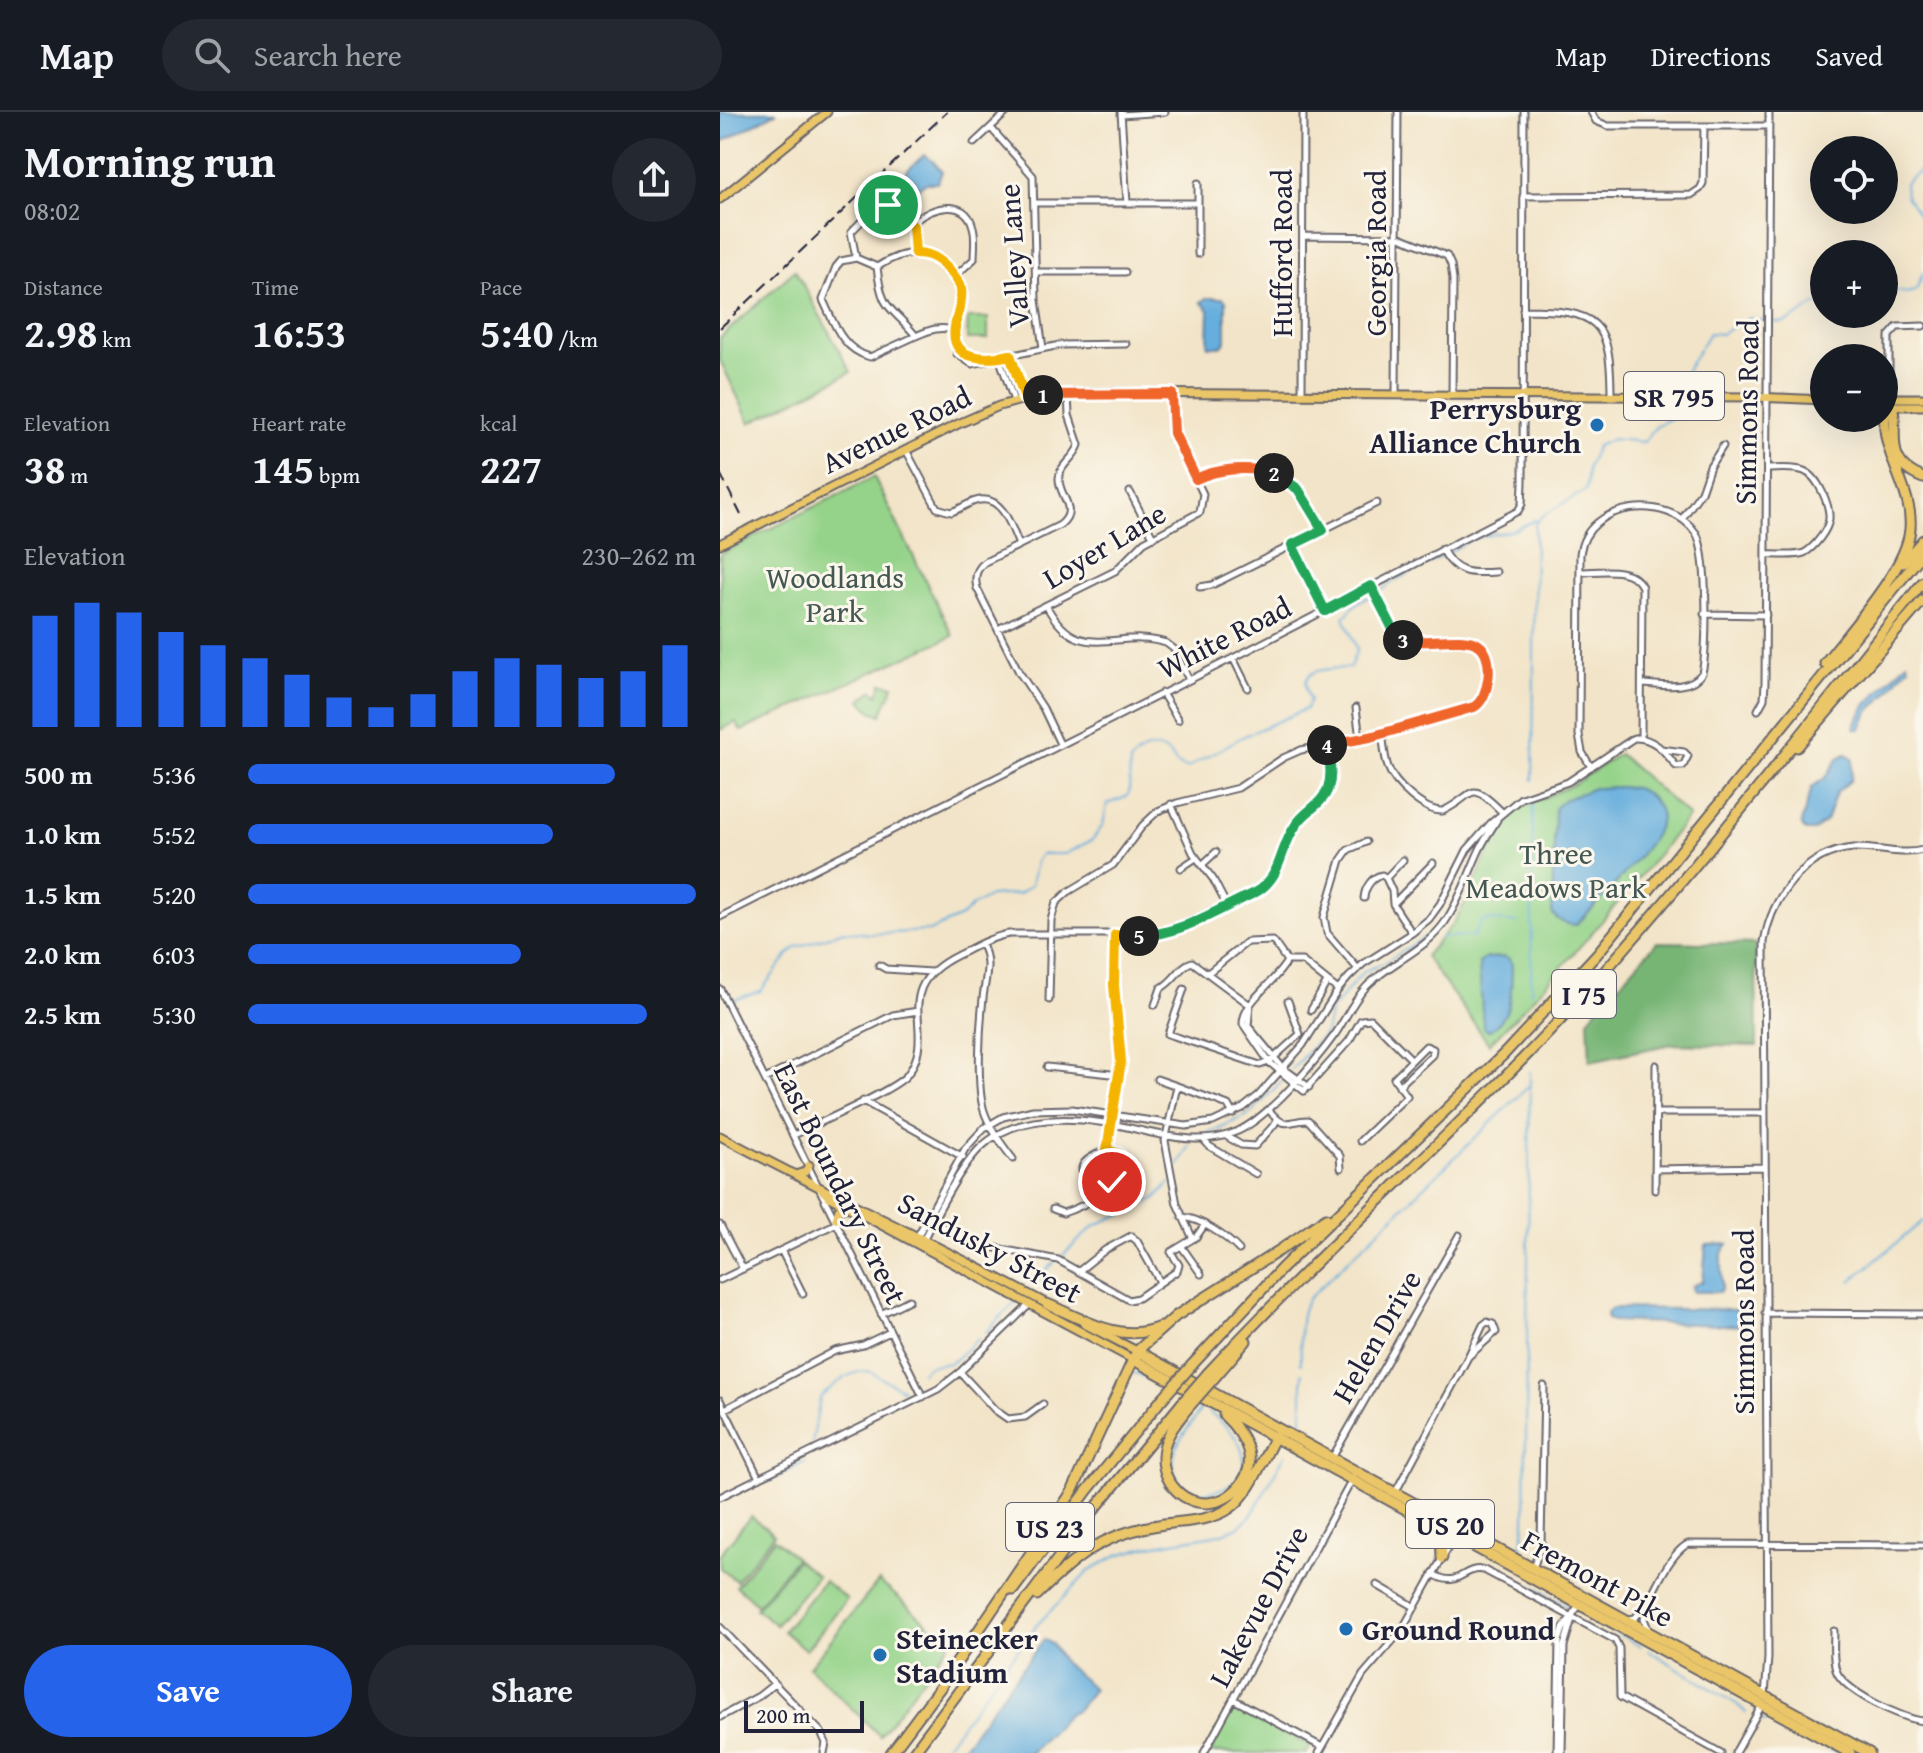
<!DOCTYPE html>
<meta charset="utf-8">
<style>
body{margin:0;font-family:"Gentium Book Plus",serif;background:#242831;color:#f1f3f6;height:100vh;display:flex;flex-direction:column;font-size:30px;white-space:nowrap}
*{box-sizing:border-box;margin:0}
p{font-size:26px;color:#9ea1a6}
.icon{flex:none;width:44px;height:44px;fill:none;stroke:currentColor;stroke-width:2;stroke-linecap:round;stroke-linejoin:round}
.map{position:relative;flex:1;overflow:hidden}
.details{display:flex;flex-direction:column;background:#171b24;width:720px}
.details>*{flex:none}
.buttons{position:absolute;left:1090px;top:24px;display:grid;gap:16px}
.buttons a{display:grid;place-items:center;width:88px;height:88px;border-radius:50%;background:#171b24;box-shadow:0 8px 32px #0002;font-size:40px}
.scale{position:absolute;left:24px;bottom:20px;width:120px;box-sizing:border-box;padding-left:8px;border:4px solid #22223b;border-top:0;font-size:22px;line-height:28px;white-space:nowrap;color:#22223b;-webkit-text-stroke:6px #fbf7ec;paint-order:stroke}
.pin{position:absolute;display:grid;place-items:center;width:68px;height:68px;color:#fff;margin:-34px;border:4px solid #fff;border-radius:50%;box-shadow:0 2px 8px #0007}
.km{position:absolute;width:40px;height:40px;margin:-20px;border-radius:50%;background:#222;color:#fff;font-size:22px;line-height:40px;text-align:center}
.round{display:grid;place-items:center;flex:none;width:84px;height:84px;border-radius:42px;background:#242831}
.head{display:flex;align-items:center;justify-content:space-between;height:136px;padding:0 24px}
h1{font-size:44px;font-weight:700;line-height:60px}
.stats{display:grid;grid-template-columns:repeat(3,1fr);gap:12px;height:136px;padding:8px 24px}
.stats div{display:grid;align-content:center}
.stats b{font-size:40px;font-weight:700}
.stats small{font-size:22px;font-weight:400}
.stats p{font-size:22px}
.chart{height:224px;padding:16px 24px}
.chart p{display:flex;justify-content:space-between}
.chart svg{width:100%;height:144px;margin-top:8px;stroke:#2563eb;stroke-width:6}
.cta{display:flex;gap:16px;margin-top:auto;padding:16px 24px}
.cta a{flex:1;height:92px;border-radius:48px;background:#2563eb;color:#fff;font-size:32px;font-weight:700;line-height:92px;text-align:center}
.cta a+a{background:#242831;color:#f1f3f6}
ul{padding:0 24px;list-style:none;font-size:26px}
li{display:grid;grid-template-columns:128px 96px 1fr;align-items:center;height:60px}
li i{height:20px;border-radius:10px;background:#2563eb}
header{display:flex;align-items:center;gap:48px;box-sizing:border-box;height:112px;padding:0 40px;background:#171b24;border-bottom:2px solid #363941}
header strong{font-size:38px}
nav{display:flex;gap:44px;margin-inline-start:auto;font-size:28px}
.search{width:560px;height:72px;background:#242831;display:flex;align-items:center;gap:20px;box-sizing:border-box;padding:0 28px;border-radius:44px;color:#9ea1a6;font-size:30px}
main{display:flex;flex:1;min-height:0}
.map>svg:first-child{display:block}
.green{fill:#94d389;stroke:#5b7a62;stroke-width:2}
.forest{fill:#77b575;stroke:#4c6c58;stroke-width:2}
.water{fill:#66aedd;stroke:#44688c;stroke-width:2}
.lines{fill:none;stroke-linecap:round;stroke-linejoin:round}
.stream{stroke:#66aedd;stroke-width:2}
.minor-casing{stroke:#6b666c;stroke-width:9}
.major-casing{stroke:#6b666c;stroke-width:11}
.highway-casing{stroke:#6b666c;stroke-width:13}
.minor{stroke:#fff;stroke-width:5}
.major{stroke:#eac669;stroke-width:7}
.highway{stroke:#eac669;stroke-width:9}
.rail{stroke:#22223b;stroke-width:2;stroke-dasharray:12 6;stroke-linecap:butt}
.highway-bridge-casing{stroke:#6b666c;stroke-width:13;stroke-linecap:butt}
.highway-bridge{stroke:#eac669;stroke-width:9}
.split-1-casing{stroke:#fff;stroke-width:16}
.split-2-casing{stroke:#fff;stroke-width:16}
.split-3-casing{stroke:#fff;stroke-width:16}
.split-4-casing{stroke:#fff;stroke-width:16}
.split-5-casing{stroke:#fff;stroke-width:16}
.split-6-casing{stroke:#fff;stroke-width:16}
.split-1{stroke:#f5b400;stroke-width:10}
.split-2{stroke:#f0652b;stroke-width:10}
.split-3{stroke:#22a559;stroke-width:10}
.split-4{stroke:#f0652b;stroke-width:10}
.split-5{stroke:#22a559;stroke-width:10}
.split-6{stroke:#f5b400;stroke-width:10}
.poi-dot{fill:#1f6fb2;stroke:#fbf7ec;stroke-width:3}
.labels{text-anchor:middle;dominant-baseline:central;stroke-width:6;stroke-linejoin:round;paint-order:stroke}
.shield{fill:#fbf7ec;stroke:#636270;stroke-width:2}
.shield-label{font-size:28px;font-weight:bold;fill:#22223b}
.street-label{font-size:30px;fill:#22223b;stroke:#fbf7ec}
.poi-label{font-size:30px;font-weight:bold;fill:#22223b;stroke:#fbf7ec;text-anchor:start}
.park-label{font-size:30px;fill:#445752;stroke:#fbf7ec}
</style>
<header>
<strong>Map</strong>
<div class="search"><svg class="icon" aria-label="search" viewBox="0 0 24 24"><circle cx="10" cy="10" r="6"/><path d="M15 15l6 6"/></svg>Search here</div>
<nav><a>Map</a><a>Directions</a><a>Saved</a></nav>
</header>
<main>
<section class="details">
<div class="head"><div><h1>Morning run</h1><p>08:02</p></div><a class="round"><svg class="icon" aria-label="share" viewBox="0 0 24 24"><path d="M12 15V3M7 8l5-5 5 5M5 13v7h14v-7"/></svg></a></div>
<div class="stats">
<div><p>Distance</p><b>2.98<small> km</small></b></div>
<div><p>Time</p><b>16:53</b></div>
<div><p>Pace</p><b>5:40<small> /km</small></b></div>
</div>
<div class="stats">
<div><p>Elevation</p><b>38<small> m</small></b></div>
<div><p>Heart rate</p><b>145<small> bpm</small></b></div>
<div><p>kcal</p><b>227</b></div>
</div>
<div class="chart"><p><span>Elevation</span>230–262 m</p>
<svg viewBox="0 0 160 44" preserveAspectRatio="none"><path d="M5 44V10M15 44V6M25 44V9M35 44V15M45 44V19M55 44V23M65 44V28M75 44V35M85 44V38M95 44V34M105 44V27M115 44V23M125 44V25M135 44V29M145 44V27M155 44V19"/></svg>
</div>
<ul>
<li><b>500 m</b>5:36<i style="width:82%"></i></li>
<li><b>1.0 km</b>5:52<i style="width:68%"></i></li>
<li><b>1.5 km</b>5:20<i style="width:100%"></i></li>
<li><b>2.0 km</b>6:03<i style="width:61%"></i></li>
<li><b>2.5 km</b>5:30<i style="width:89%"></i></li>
</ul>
<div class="cta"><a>Save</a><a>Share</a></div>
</section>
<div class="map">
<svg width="1203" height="1641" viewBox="0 0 1203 1641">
<rect width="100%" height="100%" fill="#fbf7ec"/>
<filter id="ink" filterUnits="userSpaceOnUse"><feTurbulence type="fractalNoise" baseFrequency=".0125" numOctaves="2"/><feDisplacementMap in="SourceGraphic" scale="16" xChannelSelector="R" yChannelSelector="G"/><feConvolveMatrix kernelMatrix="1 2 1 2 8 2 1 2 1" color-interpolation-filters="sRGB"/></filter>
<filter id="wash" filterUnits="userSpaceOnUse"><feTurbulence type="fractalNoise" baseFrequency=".006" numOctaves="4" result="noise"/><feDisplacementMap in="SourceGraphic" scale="32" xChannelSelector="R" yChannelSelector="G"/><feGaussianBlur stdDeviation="1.8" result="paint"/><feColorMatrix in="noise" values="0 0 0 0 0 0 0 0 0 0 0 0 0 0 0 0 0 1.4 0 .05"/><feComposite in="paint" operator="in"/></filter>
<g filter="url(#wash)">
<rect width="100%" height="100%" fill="#f2e4c8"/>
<path class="green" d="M75,158L131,260L30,311L0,248V226Z
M248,206H268V227H247Z
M154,365L233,524L21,619L16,610L0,618V442Z
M162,571L174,574L161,603L151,599L141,588L153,578L158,583Z
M899,642L969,704C906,783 841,860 769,932L705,844L732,813L749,785L776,721L798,697L854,672Z
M31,1404L54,1423L16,1469L0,1456V1442Z
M54,1427L76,1446L38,1493L16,1474Z
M77,1448L97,1464L56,1513L36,1497Z
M104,1469L127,1487L86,1538L63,1519Z
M159,1469L230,1531L160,1624L89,1555Z
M515,1595L518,1596L591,1634L586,1641H487L511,1599Z"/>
<path class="forest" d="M937,830L1036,832L1037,934L952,932L870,949L868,907Z"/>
<path class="water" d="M0,0H57L0,31Z
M204,43L213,49L222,60L217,71H206L177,89L166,81L167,77Z
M487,186H503L506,189V228L502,234H488L489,198L481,190Z
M1187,550L1189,555C1179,563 1175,571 1168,580C1153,598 1150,592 1141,617H1135L1134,614L1146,593Z
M1126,642L1133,646L1131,668L1116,681L1106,709L1094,719H1085L1081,711L1092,675L1106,665L1118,646Z
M874,676C887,676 905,673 918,677C930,682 944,697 940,711C934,733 875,795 856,813C847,813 837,809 832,801L835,696L843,688Z
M784,845L789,847L792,853C791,879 794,905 768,919L763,915L759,851L766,846Z
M1008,1132L1002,1141V1176L999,1180H973L972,1174L983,1169L986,1133Z
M892,1196L1023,1198L1027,1199L1026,1214L893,1209L887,1207V1201Z
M324,1527L332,1532L344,1551L374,1577L357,1598L349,1601L310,1641H238Z"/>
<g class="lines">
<path class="stream" d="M1203,56L1185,71L1186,84L1203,109
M1164,178C1177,176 1183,185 1196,178L1203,161
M1051,209C1073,217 1083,193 1104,191
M960,278L964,262L989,221L1001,222L1029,206L1045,209
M728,441L754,426L794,418L815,408
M662,478L675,468L723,444
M813,668L815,412L821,405L866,378L868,354L877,334L893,327L924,330L937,313L958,303L960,290
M721,825L754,824L761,810C774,804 784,813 797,810
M811,880L813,693
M13,888L41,879L67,844L77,835L124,819L150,822L209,819L241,805L252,794L270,784L299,782L311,773L316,750L321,742H345L372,728L383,713L387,692L406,685L409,681L410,650C425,631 445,631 457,652L467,656L522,625L586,597L590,588C573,554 609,557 630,556L637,537L624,505L639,489L649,485
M572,957L606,920L611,898L644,859L662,852L706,824
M481,1024L530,1002L562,969
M458,1054L470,1033
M342,1144L374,1114L435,1087L450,1071
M1131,1169L1203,1109
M312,1172L334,1151
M265,1221L294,1191
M581,1252C581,1231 577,1205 588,1187L809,974
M201,1260L209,1254L231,1251L258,1227
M411,1261L419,1262L445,1276
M399,1291L407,1271
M481,1296C473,1313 457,1325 454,1344C444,1416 588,1370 488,1300
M579,1317L582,1309V1261
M92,1331L100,1286C112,1274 133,1255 151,1260L183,1278
M48,1370L85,1350
M801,1438L805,1414L810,960
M789,1462L847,1494
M866,1504L920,1534
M928,1538L1018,1593L1026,1601
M1041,1609L1057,1608L1116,1641
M220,1641L314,1516L370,1458L398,1443L430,1434L500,1422L518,1415L531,1404L565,1343"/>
</g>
</g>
<g filter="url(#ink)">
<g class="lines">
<g class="minor-casing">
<path id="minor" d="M401,0L407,91
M871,0L876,9L888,14H1049
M401,3L445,0
M271,16L313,64L316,188L323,236
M254,31L287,0
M803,84L971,83L980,77L983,71L984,14
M315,91H478
M583,124L680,125L727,144L731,153L733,168L732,284
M195,141V109C211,95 246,85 253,115C256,125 254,137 254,147L235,164
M478,142V71
M136,146L131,120L156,94L168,93L193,114
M157,155L136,146L121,149L116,155L103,188C114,211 122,238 150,245L196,224
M316,160H405
M803,198C878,198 891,208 891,284
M234,218C237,206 242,193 241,181C241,172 236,165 230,159C208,134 183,138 157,155C162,201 170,192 196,224C209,218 219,214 234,218L237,242L252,252L340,233L406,232
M237,230L245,241L264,247
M290,243L305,286
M279,245L294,289
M582,283L583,0
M676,283L678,0
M1169,286V224L1177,215L1203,214
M186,338L217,396L231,400C241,397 250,389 260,388C283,384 292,417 299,433
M476,367C492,359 507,357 525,358C572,358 582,380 603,418
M410,380L433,425
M962,407L981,380L990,354L1003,334
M572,433L605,499
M722,437C735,462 749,462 776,460
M1046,443C1058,442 1073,445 1084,441C1094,436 1108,418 1109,407C1110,393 1098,364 1084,359C1073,355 1058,357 1047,357
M860,460C880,460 912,453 922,475L921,626
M480,475L492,473L657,391
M326,493C359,555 396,515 446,531L454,537L469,568
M984,502L1046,503
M278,517L395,459L424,430L480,400L483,382L454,321L452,282
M513,546L528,576
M442,581L458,608
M636,596L640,627
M1038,598L1044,587L1045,571L1049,0
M662,621C664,632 664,644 668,655C674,672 704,700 723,699C757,683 747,665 783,701
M340,632L323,596L299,560L257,476C254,465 256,457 265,450L340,413C360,397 338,384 339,366C340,352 355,346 359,333L349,303L348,282
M871,655L862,640L859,623L860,442C867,389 949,381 976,421C988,440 988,537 982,561C970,579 942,573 923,572
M451,692L473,741L493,767L507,794
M482,753L496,740
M461,756L476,746
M666,766L672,779L673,792L692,821
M644,786C645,775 652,765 662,763L666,766L683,748
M674,791L713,751
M0,805L513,546L798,399L802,392L803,371L804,0
M261,832C272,849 265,867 263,886C260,914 256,974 264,999C270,1017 282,1033 293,1047
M159,853L166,857L211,860
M638,857L607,821L604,805L621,748L628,738L646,730
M488,861L527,830L553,829L567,849
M0,877L203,1285
M464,877L448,922L540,953L549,950L580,922L568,889
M618,878L582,849H567C555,871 523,889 523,912L549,950L584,979L629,929L641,908L651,907L692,948L674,966L687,984L640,1029
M329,888L331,808L336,791L348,780L393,753L423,713L438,699L457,691L518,676L563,646L581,638L650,625L754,595C772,585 772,552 762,536C741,519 695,542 678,524C666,513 659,489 651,474
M435,893L441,876C455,869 460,853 472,850L530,893
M530,893L528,914L563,956L589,975
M591,898L607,870
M327,955L400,963
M45,967L173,903L198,899
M437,967L457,974
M679,974L712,943L713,937L706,934L692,948
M143,989L243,1045
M549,998C566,1019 567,1008 588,1008L620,1044L621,1056
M936,1001H1044
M74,1023C96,1012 175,978 187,963C221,919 165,879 238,843C254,835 271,825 289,822H440L536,780L554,763L575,713L606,681L611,666L607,632
M506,1024L521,1033L535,1034L554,1013L557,1008
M484,1028L489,1034L536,1062
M387,1038L401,949L394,873L395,823
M935,1057L1044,1055
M369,1073L392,1070C402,1062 405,1053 399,1042L387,1038
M935,1078L936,953
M372,1087C374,1066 340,1055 387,1038
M333,1097L343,1101C362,1095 380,1085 392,1070
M462,1105C480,1106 507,1125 519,1138
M212,1110L266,1134L338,1148L409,1188L418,1186L457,1159L459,1153L451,1140L476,1125L484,1114
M0,1113L23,1157
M197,1125L245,1037L264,1016L283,1005L313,998L352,997L466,1014L493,1010L523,996L539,983L583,933L618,878L629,865L643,852L692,821L709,807L720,792L747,738L771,711L801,686L848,670L914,626C934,625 945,640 956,654H963L968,644L964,640L941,637
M473,1127L457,1092L445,1029L457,974L508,993L513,1002
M203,1128C217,1101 239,1057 260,1036C301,996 373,1006 423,1019C455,1026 487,1033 518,1019C550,1004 595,950 616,921C626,906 633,889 646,875C670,850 704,840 725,810C740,788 748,763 759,739C764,728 771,718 777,708
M462,1135L481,1162
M61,1138L83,1182
M359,1159L385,1138L411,1124L417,1129L440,1170
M0,1168L117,1111
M1045,1201L1203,1202
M161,1202L189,1188
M240,1260L275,1298L288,1307L305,1305L323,1292
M0,1288L39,1366
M5,1297L115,1239L143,1233L170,1220
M612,1346L739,1123
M675,1381L748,1245L776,1220L773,1212L767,1210L763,1213L748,1245
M0,1385L218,1277L240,1260L310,1192
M813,1457L821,1432L824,1274
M713,1462C740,1478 741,1454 764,1458L895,1528L899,1536L900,1585L1001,1641
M657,1473L695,1495
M909,1507L915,1506L925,1494
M0,1515L101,1620L106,1631L104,1641
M928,1517L924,1507C927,1488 950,1441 968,1432L1203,1433
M1114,1519C1114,1532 1112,1546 1116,1558C1123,1579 1182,1607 1203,1609
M1045,1583L1048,1546L1044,830C1052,785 1084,740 1134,736C1157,735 1180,744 1203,738
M513,1587L602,1635
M0,1605L39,1584L54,1572
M484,1641L632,1368
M599,1641L643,1563L682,1518L734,1425
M837,1641L839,1529L843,1517L859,1493
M842,1641L844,1534L852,1507
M1015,1641L1042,1593"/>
</g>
<g class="major-casing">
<path id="major" d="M0,87L107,0
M1164,286H1203
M1169,294H1203
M0,432L238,312L279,294L316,284L372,281L1035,285L1104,288
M0,1024C109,1082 220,1134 329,1193
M75,1063L85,1060L89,1053
M102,1078L109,1085L412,1247
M116,1107L119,1097L129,1095
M364,1212L417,1239"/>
</g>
<g class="highway-casing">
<path id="highway" d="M1169,286C1184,316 1157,348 1203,366
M1183,451L1203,428
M1105,551C1130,518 1187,457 1190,417C1194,371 1151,333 1169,286
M1077,635L1203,488
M327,1192C363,1207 401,1232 440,1215
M417,1239L1149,1641
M412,1247L1130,1641
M472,1253L562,1156L785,941L877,842L1203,441
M488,1261C606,1133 738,1019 856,891C978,757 1089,611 1203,470
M494,1266L526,1229
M466,1298C457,1310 447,1322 444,1336C438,1364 459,1392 488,1391C499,1390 509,1385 516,1378C542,1352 526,1324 504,1303
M715,1418L721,1421L722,1446
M293,1478L367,1379L442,1287
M317,1483C359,1441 385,1421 444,1412C465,1409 492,1409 510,1396C530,1383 544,1344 556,1323
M219,1577L352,1380L417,1239L456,1204L560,1138L606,1106
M171,1641L222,1573
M193,1641L374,1398L462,1291"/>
</g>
<use href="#minor" class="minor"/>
<use href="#major" class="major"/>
<use href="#highway" class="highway"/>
<path class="rail" d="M0,216L227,0
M0,361L21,403"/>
<g class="highway-bridge-casing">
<path id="highway-bridge" d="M442,1287L472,1253
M462,1291L488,1261
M466,1298L494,1266"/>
</g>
<use href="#highway-bridge" class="highway-bridge"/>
</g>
</g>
<g class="lines" filter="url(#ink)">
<g class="split-1-casing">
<path id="split-1" d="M168,93L193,114L195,141C209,141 218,146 228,156C233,163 240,169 241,177C243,191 237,202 235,215C229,250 268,248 290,243L305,286L323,283"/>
</g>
<g class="split-2-casing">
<path id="split-2" d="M323,283L452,282L454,321L476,367C499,356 529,354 554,361"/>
</g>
<g class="split-3-casing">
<path id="split-3" d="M554,361L578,377L603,418L572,433L605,499L651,474L674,519L683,528"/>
</g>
<g class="split-4-casing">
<path id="split-4" d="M607,633L650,625L754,595C770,586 775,544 759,533C743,522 704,533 683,528"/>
</g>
<g class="split-5-casing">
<path id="split-5" d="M419,824C460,823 499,797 536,780C563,764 559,736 576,713C585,699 603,692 608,676C613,662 609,646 607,633"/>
</g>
<g class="split-6-casing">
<path id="split-6" d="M392,1070C402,1062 405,1053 399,1042L387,1038L401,949L394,873L395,823L419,824"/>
</g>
<use href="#split-1" class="split-1"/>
<use href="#split-2" class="split-2"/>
<use href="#split-3" class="split-3"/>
<use href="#split-4" class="split-4"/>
<use href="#split-5" class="split-5"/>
<use href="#split-6" class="split-6"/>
</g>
<g class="poi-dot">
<circle cx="877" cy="313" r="8"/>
<circle cx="626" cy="1517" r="8"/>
<circle cx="160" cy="1543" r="8"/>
</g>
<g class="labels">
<g class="shield">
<rect x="904" y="260" width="100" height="48" rx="6"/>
<rect x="832" y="858" width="64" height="48" rx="6"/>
<rect x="686" y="1388" width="88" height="48" rx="6"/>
<rect x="286" y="1391" width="88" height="48" rx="6"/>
</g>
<g class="shield-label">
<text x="954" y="284">SR 795</text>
<text x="864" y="882">I 75</text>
<text x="730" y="1412">US 20</text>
<text x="330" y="1415">US 23</text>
</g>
<g class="street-label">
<text transform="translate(561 141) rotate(-90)">Hufford Road</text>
<text transform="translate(655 141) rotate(-90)">Georgia Road</text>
<text transform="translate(293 144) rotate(-94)">Valley Lane</text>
<text transform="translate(1026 300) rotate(-89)">Simmons Road</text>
<text transform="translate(176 317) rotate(-26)">Avenue Road</text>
<text transform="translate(384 433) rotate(-31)">Loyer Lane</text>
<text transform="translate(504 525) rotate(-27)">White Road</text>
<text transform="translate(121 1071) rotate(64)">East Boundary Street</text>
<text transform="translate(270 1135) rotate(28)">Sandusky Street</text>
<text transform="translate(1023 1210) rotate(-90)">Simmons Road</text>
<text transform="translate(656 1224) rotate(-60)">Helen Drive</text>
<text transform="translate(878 1466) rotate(29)">Fremont Pike</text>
<text transform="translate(538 1494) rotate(-62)">Lakevue Drive</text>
</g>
<g class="poi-label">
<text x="861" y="296" text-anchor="end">Perrysburg<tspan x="861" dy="34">Alliance Church</tspan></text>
<text x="642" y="1517">Ground Round</text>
<text x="176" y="1526">Steinecker<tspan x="176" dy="34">Stadium</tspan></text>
</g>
<g class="park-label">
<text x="115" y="465">Woodlands<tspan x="115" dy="34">Park</tspan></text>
<text x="836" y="741">Three<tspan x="836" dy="34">Meadows Park</tspan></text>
</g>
</g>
</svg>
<div class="buttons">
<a><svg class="icon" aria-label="locate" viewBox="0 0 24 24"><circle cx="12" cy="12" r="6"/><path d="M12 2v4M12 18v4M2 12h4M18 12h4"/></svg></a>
<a>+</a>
<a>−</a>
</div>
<div class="scale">200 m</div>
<div class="pin" style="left:168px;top:93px;background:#1e9e55"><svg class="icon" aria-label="arrive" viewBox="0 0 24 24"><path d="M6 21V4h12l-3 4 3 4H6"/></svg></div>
<div class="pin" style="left:392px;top:1070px;background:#d93025"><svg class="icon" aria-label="check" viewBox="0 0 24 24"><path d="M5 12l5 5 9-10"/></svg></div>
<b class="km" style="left:323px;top:283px">1</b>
<b class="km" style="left:554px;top:361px">2</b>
<b class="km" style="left:683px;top:528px">3</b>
<b class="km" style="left:607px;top:633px">4</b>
<b class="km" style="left:419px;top:824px">5</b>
</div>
</main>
